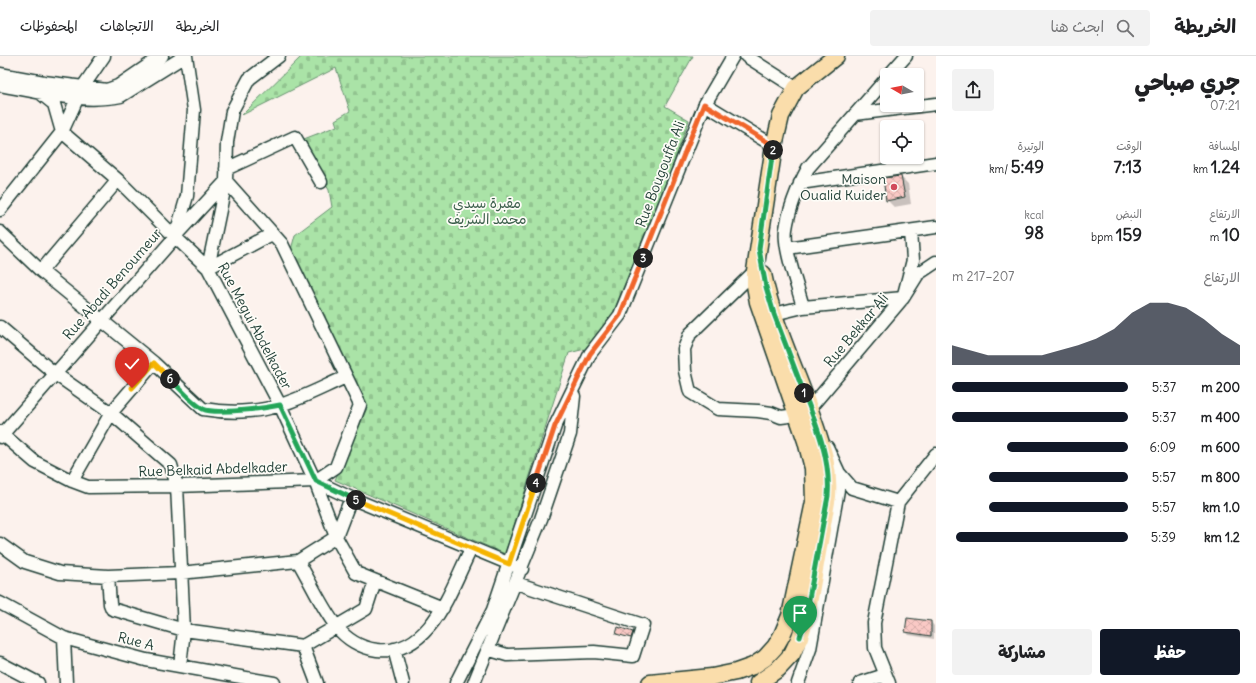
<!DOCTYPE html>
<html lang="ar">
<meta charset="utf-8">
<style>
body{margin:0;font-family:Delius,"Playpen Sans Arabic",sans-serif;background:#f2f2f2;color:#202124;direction:rtl;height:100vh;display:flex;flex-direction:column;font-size:15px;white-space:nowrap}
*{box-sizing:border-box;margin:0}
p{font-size:13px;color:#757577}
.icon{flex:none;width:22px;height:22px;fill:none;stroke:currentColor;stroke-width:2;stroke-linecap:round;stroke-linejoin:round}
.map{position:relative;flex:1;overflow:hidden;direction:ltr}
.side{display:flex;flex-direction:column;background:#fff;width:320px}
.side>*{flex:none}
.needle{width:26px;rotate:279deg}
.tools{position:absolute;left:880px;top:12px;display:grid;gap:8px}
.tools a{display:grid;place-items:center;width:44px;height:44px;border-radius:4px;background:#fff;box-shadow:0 1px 3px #0004;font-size:20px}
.pin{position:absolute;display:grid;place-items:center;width:34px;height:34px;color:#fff;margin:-41px -17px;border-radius:50% 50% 50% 0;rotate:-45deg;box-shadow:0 0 4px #0007}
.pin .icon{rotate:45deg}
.km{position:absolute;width:20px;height:20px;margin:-10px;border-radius:50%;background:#222;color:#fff;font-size:11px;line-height:20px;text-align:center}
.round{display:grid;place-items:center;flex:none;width:42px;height:42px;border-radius:4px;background:#f2f2f2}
.headline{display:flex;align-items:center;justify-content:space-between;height:68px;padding:0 16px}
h1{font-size:22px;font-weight:800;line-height:30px}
.stats{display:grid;grid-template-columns:repeat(3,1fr);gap:6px;height:68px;padding:4px 16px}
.stats div{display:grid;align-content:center}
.stats b{font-size:17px;font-weight:800}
.stats small{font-size:11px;font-weight:400}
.stats p{font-size:11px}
.chart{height:112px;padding:8px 16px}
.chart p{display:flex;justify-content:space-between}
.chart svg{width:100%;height:72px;margin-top:4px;fill:#111827;opacity:.7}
.primary-button{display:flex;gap:8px;margin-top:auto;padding:8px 16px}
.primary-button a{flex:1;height:46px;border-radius:4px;background:#111827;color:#fff;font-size:16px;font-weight:800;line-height:46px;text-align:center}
.primary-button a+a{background:#f2f2f2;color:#202124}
ul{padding:0 16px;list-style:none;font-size:13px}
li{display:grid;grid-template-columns:64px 48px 1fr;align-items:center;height:30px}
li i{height:10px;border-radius:5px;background:#111827}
header{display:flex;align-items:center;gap:24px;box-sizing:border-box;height:56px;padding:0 20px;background:#fff;border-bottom:1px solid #e0e0e0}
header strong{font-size:19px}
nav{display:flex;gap:22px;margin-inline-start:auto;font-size:14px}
.search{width:280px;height:36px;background:#f2f2f2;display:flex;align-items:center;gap:10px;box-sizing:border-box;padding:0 14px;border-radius:4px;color:#757577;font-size:15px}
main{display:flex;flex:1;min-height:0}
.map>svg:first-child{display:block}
.cemetery{fill:url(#cemetery-stones);stroke:#64906e}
.shadow{fill:#0003}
.building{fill:url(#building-cross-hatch);stroke:#1f3d34}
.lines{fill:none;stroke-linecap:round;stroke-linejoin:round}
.minor-casing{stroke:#1f3d34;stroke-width:15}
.major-casing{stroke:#1f3d34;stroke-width:19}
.minor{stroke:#fdfcf7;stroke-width:12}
.major{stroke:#faddab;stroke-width:16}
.split-1-casing{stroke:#fff;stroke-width:8}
.split-2-casing{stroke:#fff;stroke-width:8}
.split-3-casing{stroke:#fff;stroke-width:8}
.split-4-casing{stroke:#fff;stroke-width:8}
.split-5-casing{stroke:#fff;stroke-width:8}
.split-6-casing{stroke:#fff;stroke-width:8}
.split-7-casing{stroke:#fff;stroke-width:8}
.split-1{stroke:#22a559;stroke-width:5}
.split-2{stroke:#22a559;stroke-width:5}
.split-3{stroke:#f0652b;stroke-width:5}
.split-4{stroke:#f0652b;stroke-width:5}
.split-5{stroke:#f5b400;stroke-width:5}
.split-6{stroke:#22a559;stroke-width:5}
.split-7{stroke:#f5b400;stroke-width:5}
.poi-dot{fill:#d1495b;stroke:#fdfcf7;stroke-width:1.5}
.labels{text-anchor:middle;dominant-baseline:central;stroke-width:3.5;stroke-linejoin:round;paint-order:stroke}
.street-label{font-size:14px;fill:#1f3d34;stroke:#fdfcf7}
.poi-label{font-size:14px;fill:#1f3d34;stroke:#fdfcf7;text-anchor:end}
.park-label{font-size:14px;fill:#3b5e4b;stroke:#fdfcf7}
</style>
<header>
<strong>الخريطة</strong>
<div class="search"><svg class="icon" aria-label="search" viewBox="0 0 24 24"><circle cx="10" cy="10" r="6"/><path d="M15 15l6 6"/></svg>ابحث هنا</div>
<nav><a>الخريطة</a><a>الاتجاهات</a><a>المحفوظات</a></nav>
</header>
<main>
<section class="side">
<div class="headline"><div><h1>جري صباحي</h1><p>07:21</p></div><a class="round"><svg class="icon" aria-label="share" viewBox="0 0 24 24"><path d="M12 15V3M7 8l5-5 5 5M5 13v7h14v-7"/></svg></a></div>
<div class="stats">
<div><p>المسافة</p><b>1.24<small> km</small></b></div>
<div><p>الوقت</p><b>7:13</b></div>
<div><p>الوتيرة</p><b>5:49<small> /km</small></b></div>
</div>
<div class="stats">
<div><p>الارتفاع</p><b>10<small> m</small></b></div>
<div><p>النبض</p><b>159<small> bpm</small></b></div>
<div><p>kcal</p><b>98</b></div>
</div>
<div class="chart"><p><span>الارتفاع</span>207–217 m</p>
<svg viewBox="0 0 160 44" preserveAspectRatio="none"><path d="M0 44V32L10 35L20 38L30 38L40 38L50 38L60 35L70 32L80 28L90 22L100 12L110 6L120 6L130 9L140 16L150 25L160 32V44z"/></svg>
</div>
<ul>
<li><b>200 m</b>5:37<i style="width:100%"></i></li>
<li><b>400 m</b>5:37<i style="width:100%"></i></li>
<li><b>600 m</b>6:09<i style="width:69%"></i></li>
<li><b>800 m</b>5:57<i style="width:79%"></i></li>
<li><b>1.0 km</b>5:57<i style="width:79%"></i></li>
<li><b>1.2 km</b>5:39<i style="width:98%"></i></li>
</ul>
<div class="primary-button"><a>حفظ</a><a>مشاركة</a></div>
</section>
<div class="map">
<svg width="936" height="627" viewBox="0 0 936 627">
<defs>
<pattern id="cemetery-stones" width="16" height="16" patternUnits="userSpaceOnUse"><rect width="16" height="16" fill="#aae3a7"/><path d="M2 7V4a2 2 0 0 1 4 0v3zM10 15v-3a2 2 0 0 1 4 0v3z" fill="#92c490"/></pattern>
<pattern id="building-cross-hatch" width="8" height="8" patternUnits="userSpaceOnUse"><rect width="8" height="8" fill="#fac9c5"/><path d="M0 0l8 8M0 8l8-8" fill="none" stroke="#d6aeaa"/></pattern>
</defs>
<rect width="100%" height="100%" fill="#fcf2ed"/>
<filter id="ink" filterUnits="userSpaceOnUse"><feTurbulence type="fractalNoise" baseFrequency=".025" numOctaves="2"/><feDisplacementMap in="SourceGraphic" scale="8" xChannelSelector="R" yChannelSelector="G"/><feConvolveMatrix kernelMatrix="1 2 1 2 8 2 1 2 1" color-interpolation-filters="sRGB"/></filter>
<g filter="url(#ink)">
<path class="cemetery" d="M302,0H693L665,50L689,64L674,106L613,257L585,293L569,297L505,498L335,424L368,350L291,194L295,179L332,151L329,134L304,92V83L337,70L335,64L350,55L336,12L242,59Z"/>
<path class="shadow" d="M901,121L908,128L911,148L894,151L887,144Z
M931,566L934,570V583L909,579L906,576Z
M617,577H632L634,579L633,583Z"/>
<path class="building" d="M901,120L905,141L886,145L883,122Z
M907,562L931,565V580L905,576Z
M618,571L633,576L631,582L616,578Z"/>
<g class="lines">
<g class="minor-casing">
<path id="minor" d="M746,0L796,32
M0,18L44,26L107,34L118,30L162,0
M889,19L906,0
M0,29C39,36 81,48 121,40L185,0
M39,36L54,48L62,76L118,124L175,181L208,212L280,349L315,425L336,481L356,517L443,552
M705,48L774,90
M855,58L936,48
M226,113L295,81L321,126
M800,127L936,107
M0,154L62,76L82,32L104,0
M0,176L41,215L154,307L203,353C227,357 257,357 280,349C303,342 325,330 346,321
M177,178L226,125L282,188L360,349L336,411L315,425
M787,192L936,171
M208,212L226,125L227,86L232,55L249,23L279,0
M208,212L272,178
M41,215L118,124
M755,215L690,278L684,293L685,315L690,336L718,353L758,355L771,357L781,361L797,359L810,352L903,242L918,218L936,206
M803,251C798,231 783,192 786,173C789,153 799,129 808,112L887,22
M774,258L803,251L903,242L913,204L911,175
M0,271L54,317L111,357L171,409L177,430L184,574L180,610
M0,376L35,406L72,425L88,431L177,430L315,425L351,442L522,513
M0,381L175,181L187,140L194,54L186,0
M839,417L852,432L898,446
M72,425L111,357L154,307
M0,488L25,506L60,517L108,520L180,517L298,505L336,481L351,442
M298,505C310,525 322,552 336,570C346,583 361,592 377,594C432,600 451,531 471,493
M108,520L110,548L112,553L184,574L303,590L366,553L375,525
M0,547L64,582L146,604L274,627
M64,582L66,627
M303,590L317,627
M394,593L403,627
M487,593L507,599L594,596L633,600L643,569L516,527
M0,607L38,627
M456,627L493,554L555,370L590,298L620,259L705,48L733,0
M474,627L541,463L570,378L574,340
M798,627L810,593L838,434L839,417L827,391
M860,627L885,619
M889,627L875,592L874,567L898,446L936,398"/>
</g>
<g class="major-casing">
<path id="major" d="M650,627L712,621L736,616L753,610L765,602L775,591L782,579L790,560L814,446L813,412L806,385L758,246L755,229V215L774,90L781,60L796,32L836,0
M758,627L778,613L792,598L800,581L807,559L828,440C830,412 823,392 814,366C798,317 773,269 763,218"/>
</g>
<use href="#minor" class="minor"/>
<use href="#major" class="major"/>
</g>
</g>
<g class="lines" filter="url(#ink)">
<g class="split-1-casing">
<path id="split-1" d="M800,581L806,559L828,440C831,404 817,370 804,337"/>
</g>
<g class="split-2-casing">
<path id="split-2" d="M773,94L759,193L766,231L774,258L804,337"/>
</g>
<g class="split-3-casing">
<path id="split-3" d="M643,202L704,48L774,90L773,94"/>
</g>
<g class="split-4-casing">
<path id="split-4" d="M536,427L555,370L590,298L620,259L643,202"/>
</g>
<g class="split-5-casing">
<path id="split-5" d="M356,444L509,508L536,427"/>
</g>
<g class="split-6-casing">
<path id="split-6" d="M170,323C179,331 192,347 203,353C215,359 266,352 280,349L316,425L356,444"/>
</g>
<g class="split-7-casing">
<path id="split-7" d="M132,332L154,307L170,323"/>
</g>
<use href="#split-1" class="split-1"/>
<use href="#split-2" class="split-2"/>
<use href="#split-3" class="split-3"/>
<use href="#split-4" class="split-4"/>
<use href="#split-5" class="split-5"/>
<use href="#split-6" class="split-6"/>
<use href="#split-7" class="split-7"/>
</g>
<circle class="poi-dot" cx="894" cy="131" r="4"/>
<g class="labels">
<g class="street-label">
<text transform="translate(660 118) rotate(-69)">Rue Bougouffa Ali</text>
<text transform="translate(112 228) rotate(-49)">Rue Abadi Benoumeur</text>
<text transform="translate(255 270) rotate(62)">Rue Megui Abdelkader</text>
<text transform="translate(856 274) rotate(-50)">Rue Bekkar Ali</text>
<text transform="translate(213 413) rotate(-2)">Rue Belkaid Abdelkader</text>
<text transform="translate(136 585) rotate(14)">Rue A</text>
</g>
<g class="poi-label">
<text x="886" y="123">Maison<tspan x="886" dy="16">Oualid Kuider</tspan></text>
</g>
<g class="park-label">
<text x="487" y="147">مقبرة سيدي<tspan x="487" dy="16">محمد الشريف</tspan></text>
</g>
</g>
</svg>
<div class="tools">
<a><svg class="needle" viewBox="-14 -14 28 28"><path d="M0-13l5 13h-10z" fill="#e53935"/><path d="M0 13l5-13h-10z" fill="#757577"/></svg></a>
<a><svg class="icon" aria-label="locate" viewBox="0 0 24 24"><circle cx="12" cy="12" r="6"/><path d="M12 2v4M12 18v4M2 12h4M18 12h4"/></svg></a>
</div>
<div class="pin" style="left:800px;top:581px;background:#1e9e55"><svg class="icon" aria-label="arrive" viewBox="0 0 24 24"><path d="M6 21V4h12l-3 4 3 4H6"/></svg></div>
<div class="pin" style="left:132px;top:332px;background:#d93025"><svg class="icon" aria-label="check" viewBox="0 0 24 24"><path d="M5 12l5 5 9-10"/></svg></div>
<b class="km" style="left:804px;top:337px">1</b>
<b class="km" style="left:773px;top:94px">2</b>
<b class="km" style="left:643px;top:202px">3</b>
<b class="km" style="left:536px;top:427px">4</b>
<b class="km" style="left:356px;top:444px">5</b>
<b class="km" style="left:170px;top:323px">6</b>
</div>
</main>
